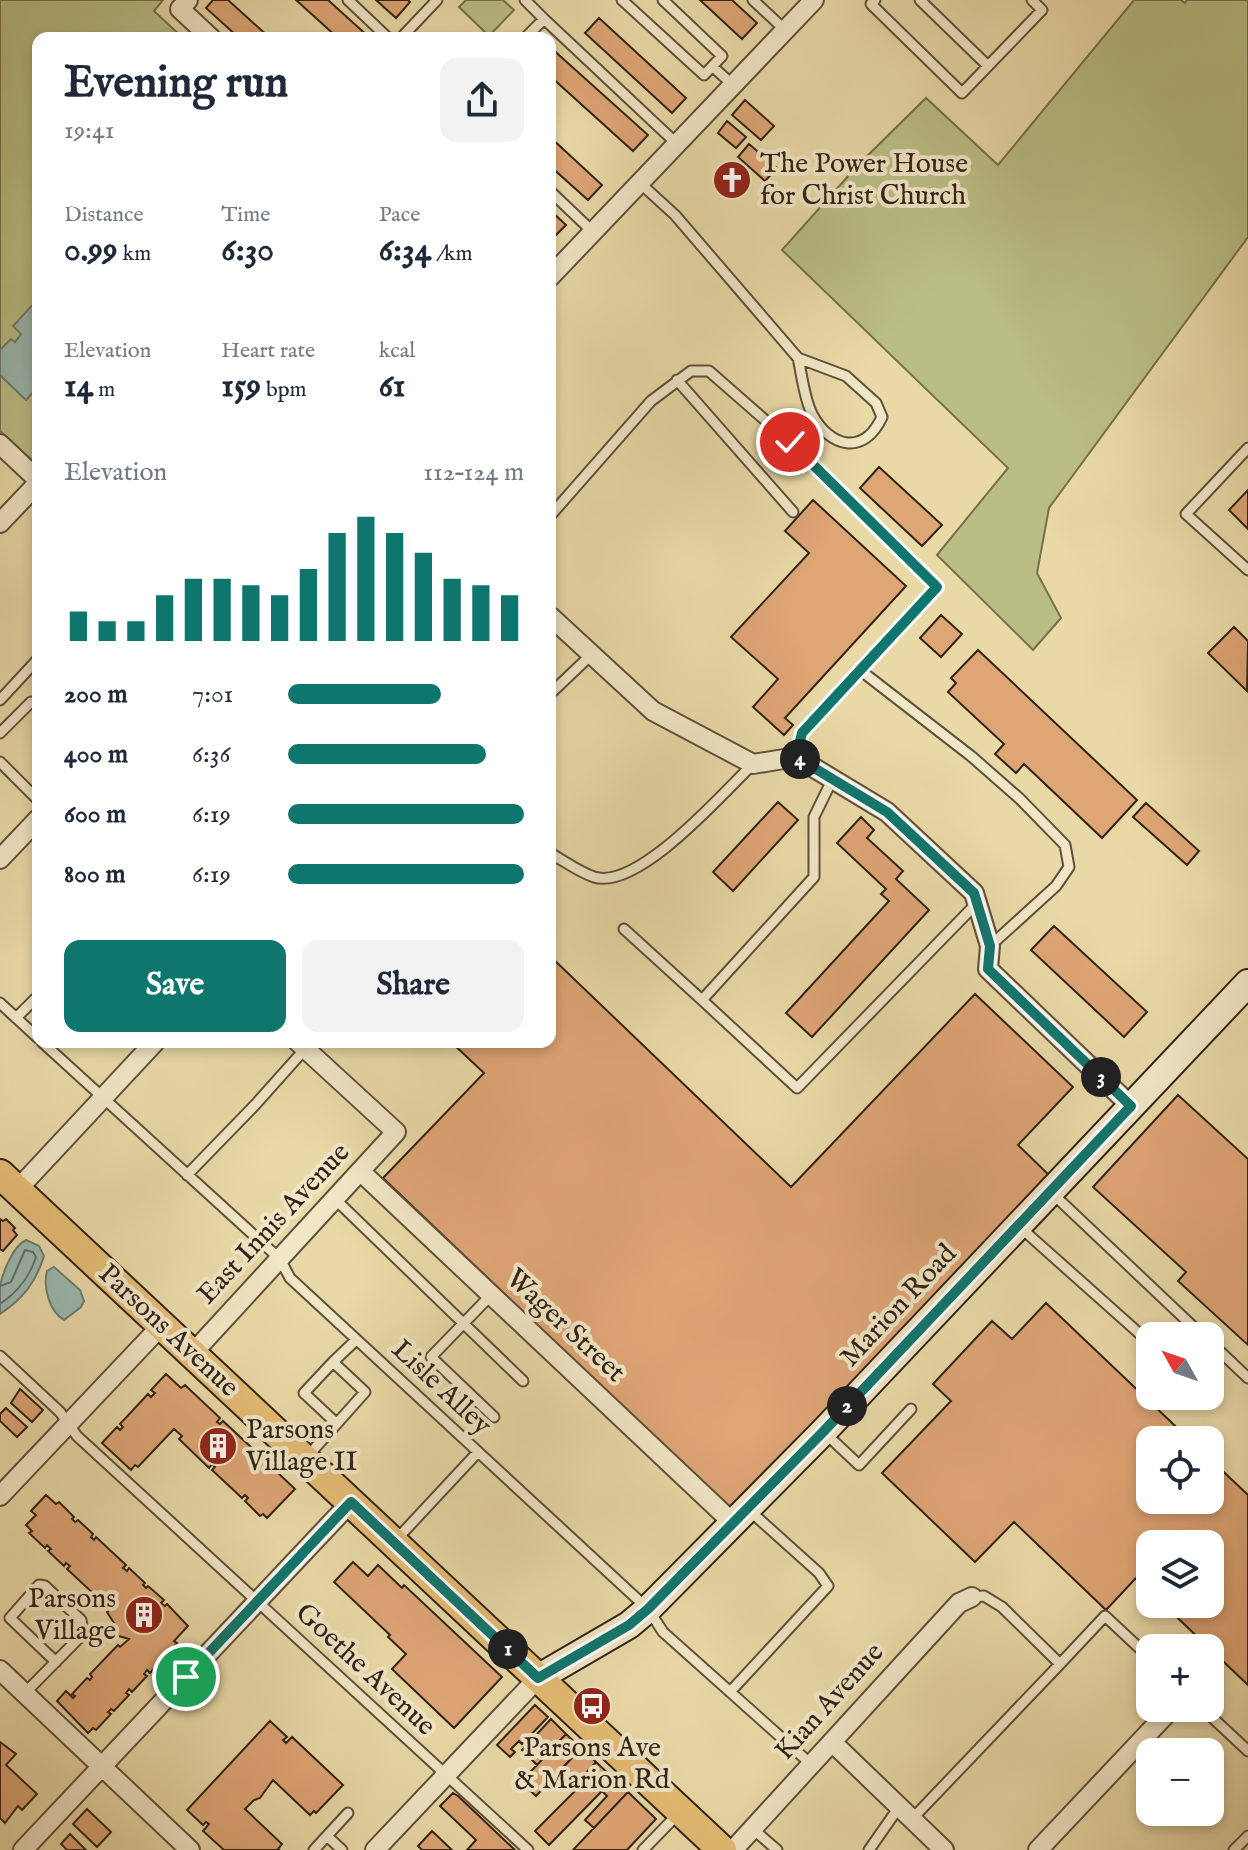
<!DOCTYPE html>
<meta charset="utf-8">
<style>
body{margin:0;font-family:"IM FELL English",serif;background:#f2f2f3;color:#1f2937;height:100vh;display:flex;flex-direction:column;font-size:30px;white-space:nowrap}
*{box-sizing:border-box;margin:0}
p{font-size:26px;color:#747a83}
.icon{flex:none;width:44px;height:44px;fill:none;stroke:currentColor;stroke-width:2;stroke-linecap:round;stroke-linejoin:round}
.map{position:relative;flex:1;overflow:hidden}
.drawer{position:absolute;left:32px;top:32px;width:524px;height:1016px;display:flex;flex-direction:column;background:#fff;border-radius:16px;box-shadow:0 4px 12px #0003}
.drawer>*{flex:none}
.needle{width:52px;rotate:310deg}
.fabs{position:absolute;left:1136px;top:1322px;display:grid;gap:16px}
.fabs a{display:grid;place-items:center;width:88px;height:88px;border-radius:16px;background:#fff;box-shadow:0 4px 12px #0003;font-size:40px}
.pin{position:absolute;display:grid;place-items:center;width:68px;height:68px;color:#fff;margin:-34px;border:4px solid #fff;border-radius:50%;box-shadow:0 2px 8px #0007}
.km{position:absolute;width:40px;height:40px;margin:-20px;border-radius:50%;background:#222;color:#fff;font-size:22px;line-height:40px;text-align:center}
.round{display:grid;place-items:center;flex:none;width:84px;height:84px;border-radius:16px;background:#f2f2f3}
.head{display:flex;align-items:center;justify-content:space-between;height:136px;padding:0 32px}
h1{font-size:44px;font-weight:800;line-height:60px}
.metrics{display:grid;grid-template-columns:repeat(3,1fr);gap:12px;height:136px;padding:8px 32px}
.metrics div{display:grid;align-content:center}
.metrics b{font-size:34px;font-weight:800}
.metrics small{font-size:22px;font-weight:400}
.metrics p{font-size:22px}
.chart{height:224px;padding:16px 32px}
.chart p{display:flex;justify-content:space-between}
.chart svg{width:100%;height:144px;margin-top:8px;stroke:#0f766e;stroke-width:6}
.primary-button{display:flex;gap:16px;margin-top:auto;padding:16px 32px}
.primary-button a{flex:1;height:92px;border-radius:16px;background:#0f766e;color:#fff;font-size:32px;font-weight:800;line-height:92px;text-align:center}
.primary-button a+a{background:#f2f2f3;color:#1f2937}
ul{padding:0 32px;list-style:none;font-size:26px}
li{display:grid;grid-template-columns:128px 96px 1fr;align-items:center;height:60px}
li i{height:20px;border-radius:10px;background:#0f766e}
.map>svg:first-child{display:block}
.green{fill:#babe85;stroke:#76704e;stroke-width:2}
.water{fill:#9ab9b1;stroke:#707d74;stroke-width:2}
.lines{fill:none;stroke-linecap:round;stroke-linejoin:round}
.shore{stroke:#666e64;stroke-width:2}
.building{fill:#dea575;stroke:#312318;stroke-width:2}
.lane-casing{stroke:#5f503c;stroke-width:13}
.street-casing{stroke:#5f503c;stroke-width:22}
.secondary-casing{stroke:#312318;stroke-width:30}
.primary-casing{stroke:#312318;stroke-width:32}
.lane{stroke:#f1e6c6;stroke-width:9}
.street{stroke:#f1e6c6;stroke-width:18}
.secondary{stroke:#f1e6c6;stroke-width:26}
.primary{stroke:#e4bc74;stroke-width:28}
.route-casing{stroke:#fff;stroke-width:16}
.route{stroke:#0f766e;stroke-width:10}
.labels{text-anchor:middle;dominant-baseline:central;stroke-width:8;stroke-linejoin:round;paint-order:stroke}
.poi-label{font-size:28px;fill:#312318;stroke:#f1e6c6;text-anchor:start}
.street-label{font-size:28px;fill:#312318;stroke:#f1e6c6}
</style>
<div class="map">
<svg width="1248" height="1850" viewBox="0 0 1248 1850">
<rect width="100%" height="100%" fill="#e9d9a7"/>
<filter id="stains"><feTurbulence type="fractalNoise" baseFrequency=".0025" numOctaves="4"/><feColorMatrix values="0 0 0 0 .2 0 0 0 0 .09 0 0 0 0 .02 0 0 0 .5 -.17"/></filter>
<radialGradient id="worn" r=".72"><stop offset=".6" stop-color="#630" stop-opacity="0"/><stop offset="1" stop-color="#630" stop-opacity=".3"/></radialGradient>
<path class="green" d="M0,0H163L154,11L183,38H38V466L0,431Z
M466,0H503L514,10L489,36L459,7Z
M1134,0H1181L1185,3L1187,0H1248V237L1049,508L1037,573L1061,618L1033,650L937,555L1008,468L782,250L858,165L926,98L998,165Z"/>
<path class="water" d="M38,299V363L35,366L38,369V387L26,400L0,375V350L11,339L15,342L21,334L13,326Z
M26,1240L39,1246L44,1256C36,1282 23,1299 0,1314C0,1305 0,1294 0,1286C3,1272 13,1246 26,1240Z
M54,1267L80,1290L84,1301L81,1307L64,1320C49,1311 43,1287 47,1271Z"/>
<g class="lines">
<path class="shore" d="M0,1286L11,1282L25,1250L33,1252L36,1257C29,1278 18,1292 0,1304"/>
</g>
<path class="building" d="M213,0H228L270,38H239L206,8Z
M296,0H328L370,38H338Z
M376,0H408L410,2L396,18Z
M700,0H732L757,23L742,39Z
M599,18L686,98L672,113L585,33Z
M550,47L648,135L633,151L550,76Z
M745,100L774,126L761,140L732,115Z
M727,121L746,137L736,148L718,133Z
M550,137L602,185L588,200L550,166Z
M749,144L777,168L765,181L738,157Z
M550,210L566,225L551,240L550,239Z
M879,467L942,525L922,546L860,488Z
M1248,490V529L1229,510Z
M813,500L906,586L785,718L793,725L784,735L753,707L778,679L731,637L809,553L785,531Z
M941,615L962,634L941,657L920,638Z
M1234,627L1248,641L1247,691L1208,653Z
M978,650L1137,800L1102,838L1024,764L1016,773L995,754L1004,744L948,692L956,683L951,678Z
M778,802L798,820L733,891L713,872Z
M1146,803L1199,851L1187,865L1133,817Z
M861,817L874,830L867,838L903,871L896,879L929,910L812,1037L786,1013L889,901L881,894L886,889L837,843Z
M1054,926L1147,1012L1124,1037L1031,950Z
M550,956L791,1187L975,994L1073,1087L1018,1145L1051,1177L732,1511L383,1178L484,1073L451,1042H550Z
M1178,1095L1248,1159V1345L1178,1281L1186,1272L1093,1187Z
M0,1219L3,1221L6,1219L15,1228L13,1230L17,1235L3,1251L0,1249Z
M1046,1303L1190,1440H1150V1500H1210V1459L1248,1495V1685L1163,1604H1210V1544H1150V1592L1136,1578L1106,1610L1014,1522L975,1562L882,1473L951,1401L933,1384L992,1321L1012,1339Z
M166,1374L181,1388L185,1385L220,1418L217,1422L220,1424L223,1421L253,1449L249,1452L257,1460L260,1456L295,1489L267,1518L263,1514L260,1516L245,1501L248,1498L245,1495L242,1498L212,1470L215,1467L212,1464L209,1468L179,1439L182,1436L174,1429L138,1467L135,1465L131,1470L102,1443L117,1427L120,1430L123,1427L120,1424L148,1394L151,1397L155,1393L151,1390Z
M20,1389L43,1410L32,1422L11,1403Z
M6,1408L27,1427L17,1437L0,1421V1414Z
M46,1495L56,1504L59,1502L74,1517L72,1519L75,1522L78,1520L93,1534L91,1537L94,1540L96,1537L126,1565L123,1568L127,1571L129,1568L145,1583L143,1585L146,1588L148,1586L164,1600L161,1603L165,1606L167,1604L188,1626L174,1641L177,1643L150,1673L147,1670L144,1674L147,1676L132,1692L129,1689L126,1693L129,1695L114,1711L111,1709L108,1712L111,1714L96,1730L93,1728L88,1733L57,1701L66,1691L73,1698L75,1696L72,1694L87,1678L90,1680L92,1677L90,1674L118,1645L120,1647L129,1639L115,1635L114,1623L107,1612L114,1604L106,1597L104,1599L99,1594L96,1596L67,1569L70,1566L66,1563L64,1566L48,1551L51,1549L47,1545L45,1548L29,1533L32,1531L26,1525L36,1515L31,1511Z
M353,1562L368,1576L378,1565L402,1588L404,1585L502,1677L454,1728L392,1669L406,1654L388,1637L390,1635L334,1582Z
M535,1705L548,1717L522,1744L519,1741L511,1749L515,1752L510,1757L497,1745Z
M551,1719L566,1734L537,1765L522,1750Z
M270,1721L287,1737L283,1740L286,1743L292,1737L343,1785L316,1813L314,1811L310,1815L273,1780L260,1798L254,1800L245,1809L282,1844L278,1849L280,1850H224L203,1831L209,1824L206,1822L203,1825L187,1810Z
M566,1734L581,1748L536,1796L521,1782Z
M0,1742L16,1754L6,1765L37,1794L22,1810L18,1806L5,1823L0,1818Z
M581,1748L596,1762L575,1785L560,1771Z
M596,1762L628,1792L594,1828L585,1820L607,1796L602,1791L549,1845L535,1831L587,1779L584,1776Z
M628,1792L656,1819L627,1850H573Z
M453,1793L458,1796L515,1850H467L476,1840L440,1806Z
M87,1809L111,1832L97,1847L73,1824Z
M432,1831L452,1850H422L418,1846Z
M70,1834L86,1850H67L61,1844Z"/>
<g class="lines">
<g class="lane-casing">
<path id="lane" d="M348,0L388,38
M525,0L544,19
M622,0L704,75L722,56L663,0
M753,0L785,30
M875,0L871,4L962,93L1042,10L1032,0
M920,0L988,66
M401,38L437,0
M525,38L544,19L677,144
M713,67L733,85
M641,184L675,215L798,358L846,376L876,403L882,417C864,456 830,448 812,414C804,398 802,375 798,358
M550,191L593,232
M677,380L793,512
M1248,448L1186,514L1248,570
M550,516L651,401L691,371H709L790,442L937,587L802,733L796,757
M860,670L971,756L1019,798L1065,845L1069,867L1056,886L990,946
M550,694L592,654
M0,700L38,659
M0,733L31,702L38,705
M0,762L38,800
M833,778L814,817V877L702,1000L797,1088L976,904
M550,853C564,861 579,872 594,877C638,891 723,793 753,764
M624,929L702,1000
M0,1003L38,1038
M16,1018L38,996
M42,1042L280,1259L290,1278L648,1609L663,1632L812,1765
M187,1175L255,1105L305,1049
M1053,1194L1203,1336
M335,1199L523,1381
M1021,1228L1150,1343
M491,1295L431,1357L494,1417
M1210,1342L1248,1378
M0,1356L60,1412L77,1436L528,1850
M333,1362L304,1393L336,1423
M826,1434L859,1465L911,1409
M307,1457L365,1392L333,1362L356,1340
M396,1540L478,1452
M972,1597L984,1596L1002,1607L1060,1664L1105,1616L1150,1658
M730,1692L828,1586L819,1573L750,1511
M25,1693L79,1638L83,1632L81,1620L45,1586L39,1585L10,1618L56,1662
M1202,1708L1248,1751
M913,1818L1060,1664
M753,1829L777,1850
M327,1836L342,1850
M314,1850L348,1813
M643,1850L677,1815
M869,1850L899,1807
M1234,1850L1248,1836"/>
</g>
<g class="street-casing">
<path id="street" d="M188,0L180,9L211,38
M550,277L814,0
M0,444L38,480
M0,523L38,483
M550,616L653,711L753,764L796,757L887,812L974,893L990,946L988,969L1131,1106
M0,859L38,819
M360,1171L732,1522
M17,1190L155,1042
M192,1354L396,1132L298,1042
M0,1496L162,1325
M0,1670L190,1850
M833,1743L944,1850
M23,1850L351,1502
M375,1850L538,1678
M733,1850L959,1603L972,1597
M1038,1850L1172,1708"/>
</g>
<g class="secondary-casing">
<path id="secondary" d="M538,1678L629,1625L648,1609L823,1432L1248,983"/>
</g>
<g class="primary-casing">
<path id="primary" d="M0,1174L722,1850"/>
</g>
<use href="#lane" class="lane"/>
<use href="#street" class="street"/>
<use href="#secondary" class="secondary"/>
<use href="#primary" class="primary"/>
</g>
<g class="lines">
<g class="route-casing">
<path id="route" d="M186,1677L351,1502L538,1678L629,1625L648,1609L823,1432L1131,1106L988,969L990,946L974,893L887,812L796,757L802,733L937,587L790,442"/>
</g>
<use href="#route" class="route"/>
</g>
<defs>
<g id="church-disc" transform="scale(2)"><circle r="9.5" fill="#8f2418" stroke="#f1e6c6"/><path d="M-1.2-6h2.4v3.5h3.3v2.4h-3.3V6h-2.4V-.1h-3.3v-2.4h3.3Z" fill="#fff"/></g>
<g id="building-disc" transform="scale(2)"><circle r="9.5" fill="#8f2418" stroke="#f1e6c6"/><path d="M-4-6H4V6H1V3H-1V6H-4ZM-2.5-4.3h1.7v1.8h-1.7ZM.8-4.3h1.7v1.8H.8ZM-2.5-1h1.7V.8h-1.7ZM.8-1h1.7V.8H.8Z" fill="#fff"/></g>
<g id="bus-disc" transform="scale(2)"><circle r="9.5" fill="#8f2418" stroke="#f1e6c6"/><path d="M-5-6H5V4H4V6H2V4H-2V6H-4V4H-5ZM-3.5-4V0h7V-4ZM-3.5 1.2v1.5H-2V1.2ZM2 1.2v1.5H3.5V1.2Z" fill="#fff"/></g>
</defs>
<g fill-rule="evenodd">
<use href="#church-disc" x="732" y="180"/>
<use href="#building-disc" x="218" y="1446"/>
<use href="#building-disc" x="144" y="1615"/>
<use href="#bus-disc" x="592" y="1706"/>
</g>
<g class="labels">
<g class="poi-label">
<text x="760" y="164">The Power House<tspan x="760" dy="32">for Christ Church</tspan></text>
<text x="246" y="1430">Parsons<tspan x="246" dy="32">Village II</tspan></text>
<text x="116" y="1599" text-anchor="end">Parsons<tspan x="116" dy="32">Village</tspan></text>
<text x="592" y="1748" text-anchor="middle">Parsons Ave<tspan x="592" dy="32">&amp; Marion Rd</tspan></text>
</g>
<g class="street-label">
<text transform="translate(274 1224) rotate(-47)">East Innis Avenue</text>
<text transform="translate(899 1306) rotate(-47)">Marion Road</text>
<text transform="translate(565 1326) rotate(43)">Wager Street</text>
<text transform="translate(168 1331) rotate(43)">Parsons Avenue</text>
<text transform="translate(441 1388) rotate(43)">Lisle Alley</text>
<text transform="translate(365 1670) rotate(43)">Goethe Avenue</text>
<text transform="translate(830 1702) rotate(-48)">Kian Avenue</text>
</g>
</g>
<rect width="100%" height="100%" filter="url(#stains)"/>
<rect width="100%" height="100%" fill="url(#worn)"/>
</svg>
<div class="fabs">
<a><svg class="needle" viewBox="-14 -14 28 28"><path d="M0-13l5 13h-10z" fill="#e53935"/><path d="M0 13l5-13h-10z" fill="#747a83"/></svg></a>
<a><svg class="icon" aria-label="locate" viewBox="0 0 24 24"><circle cx="12" cy="12" r="6"/><path d="M12 2v4M12 18v4M2 12h4M18 12h4"/></svg></a>
<a><svg class="icon" aria-label="layers" viewBox="0 0 24 24"><path d="M12 4l9 5-9 5-9-5zM3 14l9 5 9-5"/></svg></a>
<a>+</a>
<a>−</a>
</div>
<div class="pin" style="left:186px;top:1677px;background:#1e9e55"><svg class="icon" aria-label="arrive" viewBox="0 0 24 24"><path d="M6 21V4h12l-3 4 3 4H6"/></svg></div>
<div class="pin" style="left:790px;top:442px;background:#d93025"><svg class="icon" aria-label="check" viewBox="0 0 24 24"><path d="M5 12l5 5 9-10"/></svg></div>
<b class="km" style="left:508px;top:1649px">1</b>
<b class="km" style="left:847px;top:1406px">2</b>
<b class="km" style="left:1101px;top:1077px">3</b>
<b class="km" style="left:800px;top:759px">4</b>
<section class="drawer">
<div class="head"><div><h1>Evening run</h1><p>19:41</p></div><a class="round"><svg class="icon" aria-label="share" viewBox="0 0 24 24"><path d="M12 15V3M7 8l5-5 5 5M5 13v7h14v-7"/></svg></a></div>
<div class="metrics">
<div><p>Distance</p><b>0.99<small> km</small></b></div>
<div><p>Time</p><b>6:30</b></div>
<div><p>Pace</p><b>6:34<small> /km</small></b></div>
</div>
<div class="metrics">
<div><p>Elevation</p><b>14<small> m</small></b></div>
<div><p>Heart rate</p><b>159<small> bpm</small></b></div>
<div><p>kcal</p><b>61</b></div>
</div>
<div class="chart"><p><span>Elevation</span>112–124 m</p>
<svg viewBox="0 0 160 44" preserveAspectRatio="none"><path d="M5 44V35M15 44V38M25 44V38M35 44V30M45 44V25M55 44V25M65 44V27M75 44V30M85 44V22M95 44V11M105 44V6M115 44V11M125 44V17M135 44V25M145 44V27M155 44V30"/></svg>
</div>
<ul>
<li><b>200 m</b>7:01<i style="width:65%"></i></li>
<li><b>400 m</b>6:36<i style="width:84%"></i></li>
<li><b>600 m</b>6:19<i style="width:100%"></i></li>
<li><b>800 m</b>6:19<i style="width:100%"></i></li>
</ul>
<div class="primary-button"><a>Save</a><a>Share</a></div>
</section>
</div>
